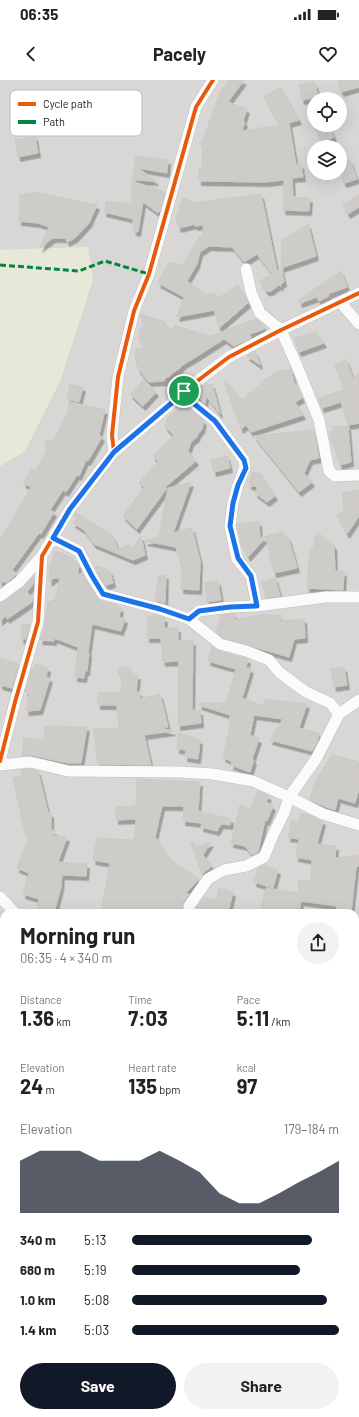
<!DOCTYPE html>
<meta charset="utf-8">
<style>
body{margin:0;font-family:Barlow,sans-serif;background:#f2f2f2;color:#222;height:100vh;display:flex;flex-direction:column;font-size:15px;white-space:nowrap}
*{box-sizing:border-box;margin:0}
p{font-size:13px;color:#767676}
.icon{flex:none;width:22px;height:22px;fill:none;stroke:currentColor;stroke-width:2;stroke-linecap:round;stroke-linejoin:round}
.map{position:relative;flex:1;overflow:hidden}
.details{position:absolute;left:0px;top:829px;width:359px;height:508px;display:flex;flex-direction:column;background:#fff;border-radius:12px 12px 0 0;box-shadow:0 4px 16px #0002}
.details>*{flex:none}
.fabs{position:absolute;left:307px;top:12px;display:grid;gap:8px}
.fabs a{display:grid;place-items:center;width:40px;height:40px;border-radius:50%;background:#fff;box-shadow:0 4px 16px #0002;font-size:20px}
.pin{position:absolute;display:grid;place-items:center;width:34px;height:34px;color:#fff;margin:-17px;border:2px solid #fff;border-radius:50%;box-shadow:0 1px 4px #0007}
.round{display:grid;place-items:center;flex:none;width:42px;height:42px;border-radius:21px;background:#f2f2f2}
.summary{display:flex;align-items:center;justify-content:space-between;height:68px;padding:0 20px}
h1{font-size:22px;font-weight:700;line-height:30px}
.figures{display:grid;grid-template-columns:repeat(3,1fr);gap:6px;height:68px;padding:4px 20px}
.figures div{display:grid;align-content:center}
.figures b{font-size:20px;font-weight:700}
.figures small{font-size:11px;font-weight:400}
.figures p{font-size:11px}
.chart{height:112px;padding:8px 20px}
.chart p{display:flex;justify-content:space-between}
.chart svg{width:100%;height:72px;margin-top:4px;fill:#111827;opacity:.7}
.primary-button{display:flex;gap:8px;margin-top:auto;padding:8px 20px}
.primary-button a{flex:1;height:46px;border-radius:24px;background:#111827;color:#fff;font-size:16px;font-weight:700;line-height:46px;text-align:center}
.primary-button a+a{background:#f2f2f2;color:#222}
ul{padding:0 20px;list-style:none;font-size:13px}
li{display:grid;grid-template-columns:64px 48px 1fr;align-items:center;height:30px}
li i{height:10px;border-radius:5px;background:#111827}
.status{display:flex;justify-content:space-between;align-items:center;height:28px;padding:0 20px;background:#fff;direction:ltr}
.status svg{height:11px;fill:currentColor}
header{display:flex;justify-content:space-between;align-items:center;height:52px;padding:0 20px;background:#fff;font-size:18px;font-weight:700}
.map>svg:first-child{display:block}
.residential{fill:#d8d7d5;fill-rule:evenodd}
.farmland{fill:#e7e8d8}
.building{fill:#ceccc9;stroke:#ccc9c6;filter:url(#shadow)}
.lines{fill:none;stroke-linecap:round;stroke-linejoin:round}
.street-casing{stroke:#c0bfbe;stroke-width:12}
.street{stroke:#fcfbfb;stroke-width:11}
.quiet{stroke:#00873e;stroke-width:3;stroke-dasharray:6 3;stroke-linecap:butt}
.cycleway-casing{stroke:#fff;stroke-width:6}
.cycleway{stroke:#e8590c;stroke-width:4}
.route-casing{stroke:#fff;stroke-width:8}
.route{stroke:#1a73e8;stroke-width:5}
.key{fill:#fff;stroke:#bbb;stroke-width:1}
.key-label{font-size:11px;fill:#1b1b1b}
</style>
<div class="status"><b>06:35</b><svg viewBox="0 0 49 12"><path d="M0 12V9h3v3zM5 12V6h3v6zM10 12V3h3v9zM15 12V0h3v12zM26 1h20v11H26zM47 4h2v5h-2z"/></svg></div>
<header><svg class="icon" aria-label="back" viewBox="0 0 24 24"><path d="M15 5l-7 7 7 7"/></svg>Pacely<svg class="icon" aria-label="heart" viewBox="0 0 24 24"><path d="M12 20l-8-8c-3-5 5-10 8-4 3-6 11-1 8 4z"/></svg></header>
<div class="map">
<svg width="359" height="1337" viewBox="0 0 359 1337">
<defs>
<filter id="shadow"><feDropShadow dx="2.5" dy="4.5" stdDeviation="0" flood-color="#0004"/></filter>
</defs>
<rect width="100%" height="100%" fill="#e9e7e4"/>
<path class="residential" d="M0,0H359V1337H0V386L25,371L60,301L93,199L88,167L0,170ZM314,19H340V45H314ZM314,67H340V93H314ZM4,833H355V1333H4Z"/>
<path class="farmland" d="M88,167L93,199L60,301L25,371L0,386V170Z"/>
<path class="building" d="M229,0H244L228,22L247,29L243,41L245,42L242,51L280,45L264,17L280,7L299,40L289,43L296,85L301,84L303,97L292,98L293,117L310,118L309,131L283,130L284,100L266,102L199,101V88H202L203,67L201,66L220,12Z
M338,0H359V7L341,12Z
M311,2V3H315L318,17L302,20L299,5Z
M314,45H329L334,57L321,63Z
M35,56L38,73L18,77L15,60Z
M136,76L168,80L167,93L138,88L156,101L132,100Z
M350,80L357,99L344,103L340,90V84Z
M132,101L165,112L160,130L158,133L143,122L138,152L134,151L133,139L104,132L106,121L132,124L131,105H132Z
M28,113H39L97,125L89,143L75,158L67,162L66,158H53L40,168L49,147L38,143L19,141L20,115Z
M261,114L277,191L281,189L284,202L280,205L281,207L279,205L271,211H266L260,201L272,194L257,174L244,182L232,167L209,166L200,172L197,184L187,201L206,215L215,213L217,219L238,205L248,223L219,248L214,230L177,237L184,217L158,203L169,182L183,185L200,156L202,157L204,145L195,146V144L179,148L176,138L183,118L199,124V122Z
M359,115V127L348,134L343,125Z
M308,144L316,176L281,188L282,160Z
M341,191L347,207L328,214L329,216L319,221L317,217L300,223L299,220Z
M140,234L165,242L171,253L174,245L210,256L208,257L256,239L262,244L264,249L250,254L251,258L234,266L224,259L196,277L184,284L179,289L172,293L169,297H166L164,301L149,302L138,289V284L135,280L136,269H144L138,257L140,254L139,251L144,243L140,236Z
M316,252L324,263L299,272L294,258Z
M255,271L260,285L247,276Z
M346,279L353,299L359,294V343L348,345L341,322L322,328L318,318L344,310L335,285Z
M291,289L294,303L302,318L295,322L303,335L251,352L246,345L241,349L224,301L225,300L242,320L261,304L260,303L276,292Z
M144,300L156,312L143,326L130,314Z
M207,303L206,306L212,304L220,334L206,316L205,324L196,315L197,310Z
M70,304L83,307L79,322L67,319Z
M70,322L105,330L99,355L102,357L88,381L86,380L79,396L77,395L66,412L63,410L50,430L54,432L41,454L39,453L12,490L17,494L6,503L3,501L0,506V459L14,437L31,407L23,403L32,389L35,391L47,371L45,361L54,360L67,334Z
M185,324L204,341L202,349L198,354L197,357L191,362L188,371L196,381L163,409L167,408L137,449L123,436L144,407L139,403L158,381L153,376L174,355L165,347L168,337Z
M348,346L351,382L340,385L329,352L334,351L333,347Z
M312,350L315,354L319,378L310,380L304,393L312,402L299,412L254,356Z
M227,376L230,388L214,392L211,380Z
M252,392L261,394L275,416L267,422L255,413L258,407L249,405Z
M191,402L173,453L192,448L200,481L199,510L181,509L182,488L176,467L145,461L159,457L168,408Z
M359,410V436L347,454L337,435L344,431L342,413Z
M76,433L113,456L118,470L128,465L132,468L141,456L145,475L133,480L94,464L84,450L73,443L76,438L74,435Z
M259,442L260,458L283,452L284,458L288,457L297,488L274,493L266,457L248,477L241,463L237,444Z
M317,452L334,465L335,491L344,492L343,510L307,508L310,469H313Z
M55,471L74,478L73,481L77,482L79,486L77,495L82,493L97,518L102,522L117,525L116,527L121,528L119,537L125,539L121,551L92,544L88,573H89L87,591H85L84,598L75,597L78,567L54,558V561L40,560L45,546L48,521L52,524L51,521L55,520L60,498H54L50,502L49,488Z
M98,486L110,491L113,503L106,505L95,487Z
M159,495H166L165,523L155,520Z
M34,496L33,504L27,512L32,517V522L7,539L6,536L0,541V524L24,506Z
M275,498L280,516L266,518L262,502Z
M218,501L221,520L207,522L205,503Z
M153,534L165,538L164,548H178V561H193L192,630L200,631L201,643L178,646L179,581L163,582L161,558H147L148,537H153Z
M235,534L234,540L265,534L281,536L280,541L304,539L305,558L294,559L289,577L223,558L216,552L221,535Z
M22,544L30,545L26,559H21Z
M212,567L218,571L248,579L246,587L251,589L242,618L264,626L265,619L307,624L299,648L319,653L317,662L312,671L270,660L283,639L254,635L250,655L259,659L252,679L254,680L250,692L231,685L232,682L223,677L231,644L229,643L230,635L199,625L200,623H226L236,589L208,581Z
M0,578L19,584L12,608L0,605Z
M36,584L48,588L46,597L50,598L40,630L26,631L29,613L25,612L32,588L34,589Z
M123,587H128L135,595H138L136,612H140V619L160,614L168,647L160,648L173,651L144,655L151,685L98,684L93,648L119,649L117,625H98V613L121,612L122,598L119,595V590Z
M344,587L347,605L334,607L331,589Z
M45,646L87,647L81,683H68L31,675L22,676L24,658L44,660Z
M178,653L200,660L198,679L185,677L186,670L177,669Z
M332,675L359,682V709L355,723L338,718L335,730L326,727L310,720L315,702Z
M30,689L38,691L48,733H51V750L55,751L53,756L67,757L58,782L87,784L86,796L62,795L61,807L54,833H36L39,819L23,814L29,793L17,788L28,759L20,735L21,734L13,698L22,696L21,690Z
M137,699L200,702L198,731L231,739L230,745L221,744L217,751L201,747L202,743L183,741L184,726H162L155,757L172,781L199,799L185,814H189L183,822L182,830L171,831L172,833H101L110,783L93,780L97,758L134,760L136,739L116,740V727L136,726Z
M258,711L269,716L266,722L273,726L267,741L265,740L258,772L252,775L245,766L231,763L240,725L250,729Z
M301,733L306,735V734L323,741L317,764L336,766L335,778L359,775V786L356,787L351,833H336L337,826L301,821L299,833L273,829L272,833H260L266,808L298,813L299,800L311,801L312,780L296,777L299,759L288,757L292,740L298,742Z
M193,762L196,767L211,762L203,775L212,786L202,794L191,763Z
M264,785L278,790L273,808L254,802L258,788Z
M219,808L233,812L228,833H197L198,828H196L204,817L216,820Z"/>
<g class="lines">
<g class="street-casing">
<path id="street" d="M246,189L251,212L260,233L281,250L297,286L319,340L329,391L335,396L359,395
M341,223L359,244
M184,311L192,322L215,341L244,380L245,387L238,405L233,423L230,446L237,479L251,496L257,526
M114,372L112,355L118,297L134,231L149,194L196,27L213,0
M53,458L79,471L92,497L103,514L160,529L189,539L199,531L230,527L257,526L326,517H359
M0,516L20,501L42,476
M189,539L220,564L246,571L269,580L279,592L306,612L330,623L339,634
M0,681L15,622L38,542L42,476L70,429L114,372L174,321L184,311L229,277L281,250L359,213
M0,685L30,682L68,691L180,692L213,694L253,701L289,717L323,734L359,745
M0,817L15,833
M189,833V826L208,799L224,790L246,786L264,777L273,755L284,733L289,717L316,679L339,634L359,620
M355,860L359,859
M0,916L4,914
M355,1003L359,1002
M355,1076L359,1080
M0,1118L4,1115
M0,1256H4
M142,1333L144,1337
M316,1333L318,1337"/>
</g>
<use href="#street" class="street"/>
<path class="quiet" d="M0,185L79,191L105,181L149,194"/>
<g class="cycleway-casing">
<path id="cycleway" d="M114,372L112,355L118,297L134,231L149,194L196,27L213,0
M0,681L15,622L38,542L42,476L70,429L114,372L174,321L184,311L229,277L281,250L359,213"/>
</g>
<use href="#cycleway" class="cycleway"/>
</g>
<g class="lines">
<g class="route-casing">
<path id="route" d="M184,311L192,322L215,341L244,380L246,388L238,405L233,423L230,446L238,478L251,496L257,526L230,527L199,531L189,539L160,529L103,514L92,496L79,471L53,458L70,429L114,372L174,321Z"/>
</g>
<use href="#route" class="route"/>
</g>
<rect x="10" y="10" width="132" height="46" rx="6" class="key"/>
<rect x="18" y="22" width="18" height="4" fill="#e8590c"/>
<rect x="18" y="40" width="18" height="4" fill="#00873e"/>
<g class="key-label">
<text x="43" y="28">Cycle path</text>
<text x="43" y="46">Path</text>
</g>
</svg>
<div class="fabs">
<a><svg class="icon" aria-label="locate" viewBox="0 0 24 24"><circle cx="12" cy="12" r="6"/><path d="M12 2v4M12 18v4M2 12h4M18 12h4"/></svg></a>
<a><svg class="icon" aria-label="layers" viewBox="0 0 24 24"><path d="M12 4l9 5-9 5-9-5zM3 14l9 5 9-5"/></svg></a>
</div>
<div class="pin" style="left:184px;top:311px;background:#1e9e55"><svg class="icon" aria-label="arrive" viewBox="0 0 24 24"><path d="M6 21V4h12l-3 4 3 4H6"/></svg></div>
<section class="details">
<div class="summary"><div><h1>Morning run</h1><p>06:35 · 4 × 340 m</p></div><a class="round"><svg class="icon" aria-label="share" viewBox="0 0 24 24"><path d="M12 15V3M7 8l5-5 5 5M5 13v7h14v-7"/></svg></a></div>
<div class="figures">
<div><p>Distance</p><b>1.36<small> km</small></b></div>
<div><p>Time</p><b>7:03</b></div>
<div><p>Pace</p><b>5:11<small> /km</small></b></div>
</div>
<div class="figures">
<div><p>Elevation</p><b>24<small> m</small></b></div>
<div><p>Heart rate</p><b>135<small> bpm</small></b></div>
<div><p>kcal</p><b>97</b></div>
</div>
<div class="chart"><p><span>Elevation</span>179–184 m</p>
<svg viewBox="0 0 160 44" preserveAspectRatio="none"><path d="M0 44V12L10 6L20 6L30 6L40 12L50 12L60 12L70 6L80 12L90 19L100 32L110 38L120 38L130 32L140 25L150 19L160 12V44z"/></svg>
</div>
<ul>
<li><b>340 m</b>5:13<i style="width:87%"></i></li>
<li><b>680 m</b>5:19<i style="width:81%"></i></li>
<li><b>1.0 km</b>5:08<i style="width:94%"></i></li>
<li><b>1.4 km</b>5:03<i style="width:100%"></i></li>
</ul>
<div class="primary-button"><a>Save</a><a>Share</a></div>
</section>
</div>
